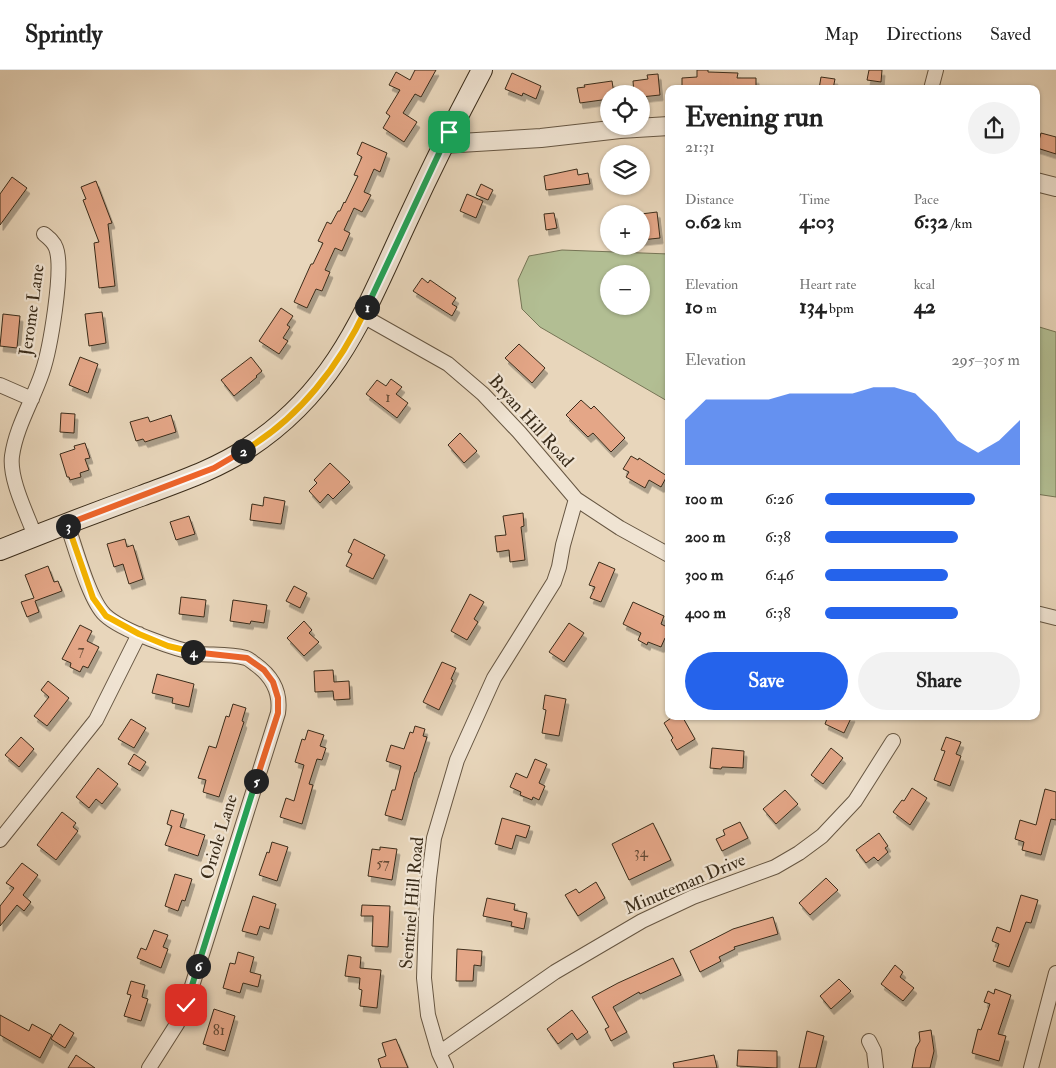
<!DOCTYPE html>
<meta charset="utf-8">
<style>
body{margin:0;font-family:"IM FELL Double Pica",serif;background:#f2f2f2;color:#222;height:100vh;display:flex;flex-direction:column;font-size:19px;white-space:nowrap}
*{box-sizing:border-box;margin:0}
p{font-size:16px;color:#767676}
.icon{flex:none;width:28px;height:28px;fill:none;stroke:currentColor;stroke-width:2;stroke-linecap:round;stroke-linejoin:round}
.map{position:relative;flex:1;overflow:hidden}
.side{position:absolute;left:665px;top:15px;width:375px;height:635px;display:flex;flex-direction:column;background:#fff;border-radius:10px;box-shadow:0 1px 4px #0004}
.side>*{flex:none}
.fabs{position:absolute;left:600px;top:15px;display:grid;gap:10px}
.fabs a{display:grid;place-items:center;width:50px;height:50px;border-radius:50%;background:#fff;box-shadow:0 1px 4px #0004;font-size:25px}
.pin{position:absolute;display:grid;place-items:center;width:42px;height:42px;color:#fff;margin:-21px;border-radius:10px;box-shadow:0 2px 8px #0006}
.km{position:absolute;width:25px;height:25px;margin:-12px;border-radius:50%;background:#222;color:#fff;font-size:14px;line-height:25px;text-align:center}
.round{display:grid;place-items:center;flex:none;width:52px;height:52px;border-radius:26px;background:#f2f2f2}
.overview{display:flex;align-items:center;justify-content:space-between;height:85px;padding:0 20px}
h1{font-size:28px;font-weight:700;line-height:38px}
.metrics{display:grid;grid-template-columns:repeat(3,1fr);gap:8px;height:85px;padding:5px 20px}
.metrics div{display:grid;align-content:center}
.metrics b{font-size:21px;font-weight:700}
.metrics small{font-size:14px;font-weight:400}
.metrics p{font-size:14px}
.chart{height:140px;padding:10px 20px}
.chart p{display:flex;justify-content:space-between}
.chart svg{width:100%;height:90px;margin-top:5px;fill:#2563eb;opacity:.7}
.button{display:flex;gap:10px;margin-top:auto;padding:10px 20px}
.button a{flex:1;height:58px;border-radius:30px;background:#2563eb;color:#fff;font-size:20px;font-weight:700;line-height:58px;text-align:center}
.button a+a{background:#f2f2f2;color:#222}
ul{padding:0 20px;list-style:none;font-size:16px}
li{display:grid;grid-template-columns:80px 60px 1fr;align-items:center;height:38px}
li i{height:12px;border-radius:6px;background:#2563eb}
header{display:flex;align-items:center;gap:30px;box-sizing:border-box;height:70px;padding:0 25px;background:#fff;border-bottom:1px solid #e0e0e0}
header strong{font-size:24px}
nav{display:flex;gap:28px;margin-inline-start:auto;font-size:18px}
.map>svg:first-child{display:block}
.green{fill:#b2be93;stroke:#767556;fill-rule:evenodd}
.building{fill:#e4a687;stroke:#3a2c1a;filter:url(#shadow)}
.lines{fill:none;stroke-linecap:round;stroke-linejoin:round}
.minor-casing{stroke:#665642;stroke-width:16}
.tertiary-casing{stroke:#665642;stroke-width:20}
.secondary-casing{stroke:#3a2c1a;stroke-width:22}
.minor{stroke:#f0e4d3;stroke-width:14}
.tertiary{stroke:#f0e4d3;stroke-width:18}
.secondary{stroke:#f0e4d3;stroke-width:20}
.split-1-casing{stroke:#fff;stroke-width:10}
.split-2-casing{stroke:#fff;stroke-width:10}
.split-3-casing{stroke:#fff;stroke-width:10}
.split-4-casing{stroke:#fff;stroke-width:10}
.split-5-casing{stroke:#fff;stroke-width:10}
.split-6-casing{stroke:#fff;stroke-width:10}
.split-7-casing{stroke:#fff;stroke-width:10}
.split-1{stroke:#22a559;stroke-width:6}
.split-2{stroke:#f5b400;stroke-width:6}
.split-3{stroke:#f0652b;stroke-width:6}
.split-4{stroke:#f5b400;stroke-width:6}
.split-5{stroke:#f0652b;stroke-width:6}
.split-6{stroke:#22a559;stroke-width:6}
.split-7{stroke:#22a559;stroke-width:6}
.labels{text-anchor:middle;dominant-baseline:central;stroke-width:4.5;stroke-linejoin:round;paint-order:stroke}
.number-label{font-size:15px;fill:#644a35}
.street-label{font-size:18px;fill:#3a2c1a;stroke:#f0e4d3}
</style>
<header>
<strong>Sprintly</strong>
<nav><a>Map</a><a>Directions</a><a>Saved</a></nav>
</header>
<div class="map">
<svg width="1056" height="998" viewBox="0 0 1056 998">
<defs>
<filter id="shadow"><feDropShadow dx="3" dy="5.5" stdDeviation="0" flood-color="#0004"/></filter>
</defs>
<rect width="100%" height="100%" fill="#e8d6bb"/>
<filter id="stains"><feTurbulence type="fractalNoise" baseFrequency=".004" numOctaves="4"/><feColorMatrix values="0 0 0 0 .2 0 0 0 0 .09 0 0 0 0 .02 0 0 0 .5 -.17"/></filter>
<radialGradient id="worn" r=".72"><stop offset=".6" stop-color="#630" stop-opacity="0"/><stop offset="1" stop-color="#630" stop-opacity=".3"/></radialGradient>
<path class="green" d="M562,180L669,184V332L540,257L522,239L518,210L529,186ZM609,204H641V236H609Z
M1036,256L1056,262V427L1036,424Z"/>
<path class="building" d="M415,0H436L421,27L415,24L403,43L417,52L404,72L383,58L390,46L386,43L400,20L389,15L396,2L410,10Z
M697,0H708V2L738,3L737,8H756V19L708,16V19H682V8L697,7Z
M869,0H882L881,12L867,10Z
M512,3L541,16L536,29L523,23L522,26L505,19Z
M658,4L660,25L641,27V24H634L633,11L648,9L647,5Z
M821,7L835,9L833,19H819Z
M612,11L614,24H609V29L580,33L577,18L585,17L584,15Z
M1041,63L1056,67V84L1037,78Z
M362,72L387,83L380,102L374,99L364,122L371,125L362,142L354,138L344,160L350,163L342,181L335,178L325,200L330,202L322,221L316,219L307,238L294,232L311,194H313L323,173L318,171L327,152L331,154L338,141H340L344,132L345,133L358,106L354,105L362,87L357,84Z
M577,99L578,105L588,103L590,114L546,120L544,106Z
M12,107L27,118L0,155V124Z
M96,111L112,153L108,154L115,216L99,218L94,173L99,172L83,130L86,129L81,117Z
M481,114L493,120L488,130L476,125Z
M467,124L483,131L476,148L460,141Z
M657,142L660,168L641,170V144Z
M554,143L557,158L546,160L544,144Z
M422,208L428,213L430,210L456,228L452,234L457,237L452,246L413,221Z
M281,238L293,246L287,255L290,257L283,268L288,271L279,284L259,271Z
M102,242L106,273L89,276L85,244Z
M3,244L20,246L17,278L0,276Z
M519,274L545,298L532,313L505,288Z
M80,287L98,294L88,323L69,315Z
M251,287L262,301L256,306L257,307L234,326L221,310Z
M391,309L402,317L396,324L408,333L397,348L366,324L377,310L386,316Z
M581,330L591,339L594,336L625,368L611,382L593,363L588,367L566,345Z
M61,343L75,344L74,363L60,362Z
M171,345L176,362L145,372L143,369L136,371L130,352L148,347L150,352Z
M460,363L477,381L464,393L448,375Z
M85,373L90,388L85,389L89,400L80,403L81,407L70,410L69,407H67L60,384L75,379L74,376Z
M631,386L638,390L639,388L667,406L661,417L649,410L645,418L626,407L629,402L623,399Z
M330,393L350,412L333,429L328,424L320,433L309,421L317,413L314,410Z
M264,427L285,431L281,454L250,450L252,434L263,436Z
M523,443L524,456L521,457L525,490L510,492L509,480L497,482L495,466L506,465L503,446Z
M189,446L195,464L176,470L170,452Z
M125,469L127,477L133,475L143,509L129,514L123,494L114,497L107,474Z
M354,469L385,485L373,509L346,496L352,484L348,482Z
M599,492L615,499L601,532L590,528L595,517L589,515Z
M48,496L54,512L58,511L62,521L35,531L39,542L27,547L21,532L34,528L25,505Z
M294,516L307,523L300,538L286,531Z
M470,524L484,532L474,549L478,552L467,570L451,561Z
M181,527L206,530L204,547L179,544Z
M233,530L267,535L264,553L251,551L250,554L230,551Z
M633,532L664,546L661,554L669,558V570L665,568L661,577L648,572L647,575L638,570L641,563L623,554Z
M304,551L312,560L309,563L319,572L304,586L287,568Z
M569,553L584,563L564,592L549,582Z
M80,555L92,561L87,571L99,577L88,598L83,596L80,602L70,597L71,593L62,589Z
M442,592L456,598L451,609L453,610L439,640L423,632Z
M333,600L334,612L349,611L350,629L334,630L333,621L315,622L314,601Z
M157,604L194,614L189,637L172,633L173,628L152,623Z
M48,611L69,628L47,656L34,646L49,627L41,620Z
M545,625L566,629L559,666L542,663L546,640L543,639Z
M233,634L246,638L242,651L244,652L219,727L203,722L206,710L198,708L209,676L216,678L226,646L229,647Z
M674,646H682L695,669L677,680L671,670L673,668L664,653Z
M828,646H852L844,663L825,654Z
M131,649L146,658L134,678L118,669Z
M415,656L425,659L423,666L427,667L416,702H415L402,750L385,745L392,720H395L401,696L386,691L391,675L404,679L410,662L413,663Z
M308,660L324,665L320,676L326,678L322,690L317,689L309,714L313,715L302,754L280,747L286,728L294,731L304,695L295,692L302,669L305,670Z
M21,667L34,679L19,697L5,685Z
M946,667L961,672L956,684L961,686L950,716L934,710L945,681L941,680Z
M712,678L744,681L743,698L722,697L721,699L710,698Z
M831,678L843,688L823,714L811,705Z
M134,684L146,692L140,701L128,694Z
M535,689L547,694L539,713L545,716L539,730L533,727L532,730L520,725L521,722L510,717L516,703L527,708Z
M98,698L118,714L102,734L96,729L89,738L76,727Z
M912,718L927,728L910,755L893,742L902,730L904,731Z
M1045,719L1056,722V750L1051,749L1041,785L1022,780L1024,772L1015,769L1020,750L1036,755Z
M785,720L798,734L776,754L763,739Z
M171,740L184,744L180,757L205,765L198,786L165,775L172,756L167,754Z
M62,742L76,753L73,757L78,761L56,790L37,775Z
M502,748L530,756L526,768L516,765L512,779L495,774Z
M740,752L748,768L722,781L716,769L725,765L723,760Z
M653,753L671,790L629,810L612,774Z
M879,763L888,776L885,778L888,782L878,791L874,787L866,793L856,780Z
M272,772L288,777L277,811L259,805L267,782L269,783Z
M380,777L397,779L392,810L368,806L372,779L380,780Z
M22,793L38,805L23,825L31,832L24,841L17,835L0,856V836L14,818L6,813Z
M175,804L192,809L185,831L182,830L178,841L165,836Z
M826,808L838,820L810,845L799,833Z
M596,812L605,828L578,846L565,825L576,819L579,823Z
M1021,825L1038,830L1031,853L1026,852L1009,897L993,891L999,874L992,871L997,857L1010,862Z
M253,826L276,834L269,859L260,856L257,865L242,861Z
M487,828L515,834L514,840L527,843L524,859L511,856L512,852L483,846Z
M362,835L390,836L388,877L372,876L373,846H361Z
M773,847L778,864L734,877L735,879L719,887L721,891L700,902L690,881L733,859Z
M154,860L168,865L163,877L168,879L161,898L137,888L141,878L146,880Z
M457,879L482,881L481,896L474,895L473,911H456Z
M238,882L254,887L250,902L261,905L258,917L243,913L240,923L223,918L230,893L235,894Z
M348,885L361,887L360,898L381,900L377,938L360,936L362,920L359,919L360,908L345,906Z
M673,888L681,905L640,924L639,922L613,937L627,962L611,971L605,959L609,957L592,927L618,913Z
M895,895L903,902L900,907L914,918L903,931L881,914Z
M839,909L851,921L831,939L820,926Z
M131,911L145,915L142,927L148,929L141,951L124,946L131,925L127,924Z
M995,919L1011,925L998,964L1006,966L999,991L972,983L978,959L981,960L990,934L984,932L988,921L994,924Z
M214,939L235,946L225,981L203,974Z
M572,940L588,962L577,970L572,963L558,974L547,959Z
M0,945L29,961L32,954L52,965L40,988L0,965Z
M60,954L74,963L65,978L51,969Z
M931,960L934,981L930,998H912L916,978L920,971L919,962Z
M807,961L824,966L816,998H799Z
M396,969L408,998H381L378,989L386,986L382,973Z
M738,980L777,981V998L737,996Z
M76,985L95,998H68Z
M714,985L717,998H674L673,993Z"/>
<g class="lines">
<g class="minor-casing">
<path id="minor" d="M931,19L936,0
M363,246L448,294L483,324L519,362L576,429L620,458L669,485
M0,315L32,329
M67,454C75,476 89,530 105,545C122,561 177,580 200,584C215,585 231,584 246,588C249,589 252,592 255,594C272,606 281,622 278,643L186,935L177,954L149,998
M35,466C27,444 9,409 12,386C16,357 33,330 42,303C50,280 64,199 56,178C54,172 49,168 44,164
M1036,543L1056,548
M0,770L96,650L139,564
M869,971L874,981L876,998
M439,983L555,902L642,851L693,827L775,797L799,783L822,766L855,731L893,671
M446,998L439,983L428,945L424,908L426,847L429,808L434,768L457,690L494,608L554,512L559,497L563,475L576,429
M1031,998L1056,903"/>
</g>
<g class="tertiary-casing">
<path id="tertiary" d="M443,74L541,68L620,59L669,56
M1036,112L1056,117"/>
</g>
<g class="secondary-casing">
<path id="secondary" d="M0,480C47,461 94,443 141,426C178,412 215,400 248,378C337,320 365,241 408,149C431,99 456,49 482,0"/>
</g>
<use href="#minor" class="minor"/>
<use href="#tertiary" class="tertiary"/>
<use href="#secondary" class="secondary"/>
</g>
<g class="lines">
<g class="split-1-casing">
<path id="split-1" d="M367,237L449,62"/>
</g>
<g class="split-2-casing">
<path id="split-2" d="M243,381C299,349 340,295 367,237"/>
</g>
<g class="split-3-casing">
<path id="split-3" d="M68,456L67,454L214,398L243,381"/>
</g>
<g class="split-4-casing">
<path id="split-4" d="M68,456L93,528L106,546L139,564L168,576L193,582"/>
</g>
<g class="split-5-casing">
<path id="split-5" d="M193,582L247,588L264,600L273,612L278,628V643L256,711"/>
</g>
<g class="split-6-casing">
<path id="split-6" d="M198,896L256,711"/>
</g>
<g class="split-7-casing">
<path id="split-7" d="M186,935L198,896"/>
</g>
<use href="#split-1" class="split-1"/>
<use href="#split-2" class="split-2"/>
<use href="#split-3" class="split-3"/>
<use href="#split-4" class="split-4"/>
<use href="#split-5" class="split-5"/>
<use href="#split-6" class="split-6"/>
<use href="#split-7" class="split-7"/>
</g>
<g class="labels">
<g class="number-label">
<text x="388" y="327">1</text>
<text x="81" y="580">7</text>
<text x="641" y="782">34</text>
<text x="383" y="793">57</text>
<text x="219" y="960">81</text>
</g>
<g class="street-label">
<text transform="translate(32 240) rotate(-82)">Jerome Lane</text>
<text transform="translate(531 351) rotate(48)">Bryan Hill Road</text>
<text transform="translate(219 767) rotate(-73)">Oriole Lane</text>
<text transform="translate(685 814) rotate(-23)">Minuteman Drive</text>
<text transform="translate(412 833) rotate(-85)">Sentinel Hill Road</text>
</g>
</g>
<rect width="100%" height="100%" filter="url(#stains)"/>
<rect width="100%" height="100%" fill="url(#worn)"/>
</svg>
<div class="fabs">
<a><svg class="icon" aria-label="locate" viewBox="0 0 24 24"><circle cx="12" cy="12" r="6"/><path d="M12 2v4M12 18v4M2 12h4M18 12h4"/></svg></a>
<a><svg class="icon" aria-label="layers" viewBox="0 0 24 24"><path d="M12 4l9 5-9 5-9-5zM3 14l9 5 9-5"/></svg></a>
<a>+</a>
<a>−</a>
</div>
<div class="pin" style="left:449px;top:62px;background:#1e9e55"><svg class="icon" aria-label="arrive" viewBox="0 0 24 24"><path d="M6 21V4h12l-3 4 3 4H6"/></svg></div>
<div class="pin" style="left:186px;top:935px;background:#d93025"><svg class="icon" aria-label="check" viewBox="0 0 24 24"><path d="M5 12l5 5 9-10"/></svg></div>
<b class="km" style="left:367px;top:237px">1</b>
<b class="km" style="left:243px;top:381px">2</b>
<b class="km" style="left:68px;top:456px">3</b>
<b class="km" style="left:193px;top:582px">4</b>
<b class="km" style="left:256px;top:711px">5</b>
<b class="km" style="left:198px;top:896px">6</b>
<section class="side">
<div class="overview"><div><h1>Evening run</h1><p>21:31</p></div><a class="round"><svg class="icon" aria-label="share" viewBox="0 0 24 24"><path d="M12 15V3M7 8l5-5 5 5M5 13v7h14v-7"/></svg></a></div>
<div class="metrics">
<div><p>Distance</p><b>0.62<small> km</small></b></div>
<div><p>Time</p><b>4:03</b></div>
<div><p>Pace</p><b>6:32<small> /km</small></b></div>
</div>
<div class="metrics">
<div><p>Elevation</p><b>10<small> m</small></b></div>
<div><p>Heart rate</p><b>134<small> bpm</small></b></div>
<div><p>kcal</p><b>42</b></div>
</div>
<div class="chart"><p><span>Elevation</span>295–305 m</p>
<svg viewBox="0 0 160 44" preserveAspectRatio="none"><path d="M0 44V22L10 12L20 12L30 12L40 12L50 9L60 9L70 9L80 9L90 6L100 6L110 9L120 19L130 32L140 38L150 32L160 22V44z"/></svg>
</div>
<ul>
<li><b>100 m</b>6:26<i style="width:77%"></i></li>
<li><b>200 m</b>6:38<i style="width:68%"></i></li>
<li><b>300 m</b>6:46<i style="width:63%"></i></li>
<li><b>400 m</b>6:38<i style="width:68%"></i></li>
</ul>
<div class="button"><a>Save</a><a>Share</a></div>
</section>
</div>
